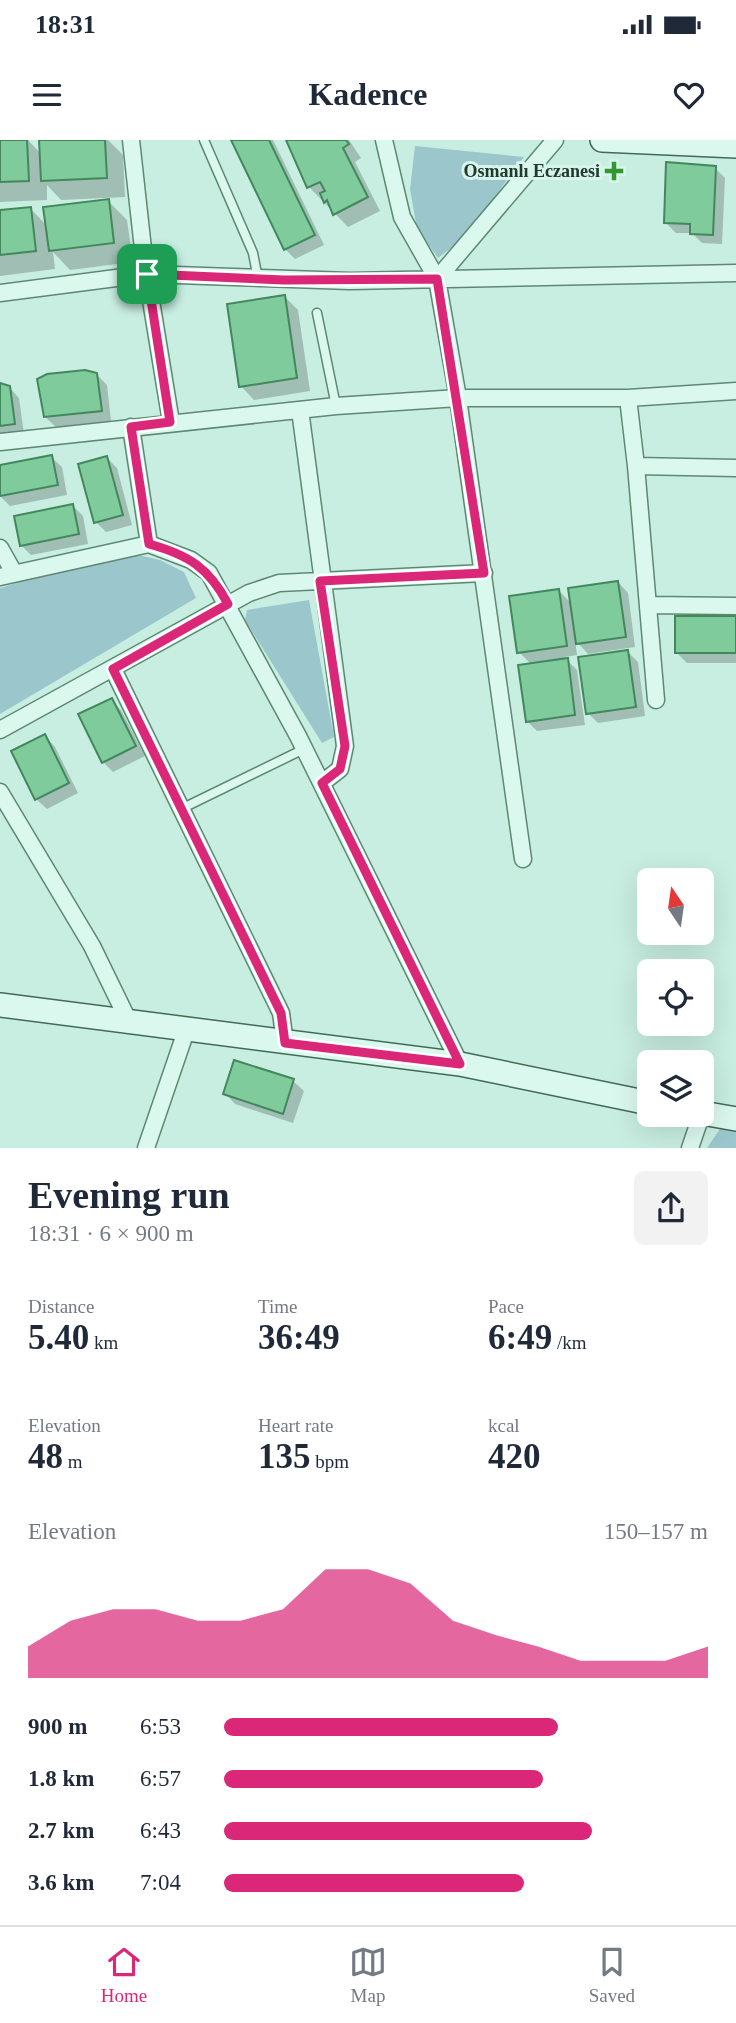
<!DOCTYPE html>
<meta charset="utf-8">
<style>
body{margin:0;font-family:Georgia,serif;background:#f2f2f3;color:#1f2937;height:100vh;display:flex;flex-direction:column;font-size:26px;white-space:nowrap}
*{box-sizing:border-box;margin:0}
p{font-size:23px;color:#747a83}
.icon{flex:none;width:38px;height:38px;fill:none;stroke:currentColor;stroke-width:2;stroke-linecap:round;stroke-linejoin:round}
.map{position:relative;height:1008px;overflow:hidden}
.sheet{display:flex;flex-direction:column;background:#fff;flex:1}
.sheet>*{flex:none}
.needle{width:46px;rotate:347deg}
.tools{position:absolute;left:637px;top:728px;display:grid;gap:14px}
.tools a{display:grid;place-items:center;width:77px;height:77px;border-radius:10px;background:#fff;box-shadow:0 7px 28px #0002;font-size:35px}
.pin{position:absolute;display:grid;place-items:center;width:60px;height:60px;color:#fff;margin:-30px;border-radius:14px;box-shadow:0 4px 10px #0006}
.round{display:grid;place-items:center;flex:none;width:74px;height:74px;border-radius:10px;background:#f2f2f3}
.summary{display:flex;align-items:center;justify-content:space-between;height:119px;padding:0 28px}
h1{font-size:38px;font-weight:700;line-height:52px}
.figures{display:grid;grid-template-columns:repeat(3,1fr);gap:10px;height:119px;padding:7px 28px}
.figures div{display:grid;align-content:center}
.figures b{font-size:35px;font-weight:700}
.figures small{font-size:19px;font-weight:400}
.figures p{font-size:19px}
.chart{height:196px;padding:14px 28px}
.chart p{display:flex;justify-content:space-between}
.chart svg{width:100%;height:126px;margin-top:7px;fill:#db2777;opacity:.7}
ul{padding:0 28px;list-style:none;font-size:23px}
li{display:grid;grid-template-columns:112px 84px 1fr;align-items:center;height:52px}
li i{height:18px;border-radius:9px;background:#db2777}
.status{display:flex;justify-content:space-between;align-items:center;height:49px;padding:0 35px;background:#fff;direction:ltr}
.status svg{height:19px;fill:currentColor}
header{display:flex;justify-content:space-between;align-items:center;height:91px;padding:0 28px;background:#fff;font-size:32px;font-weight:700}
.tab-bar{display:flex;justify-content:space-around;align-items:center;height:98px;border-top:2px solid #e0e1e3;background:#fff;font-size:19px;color:#747a83}
.tab-bar a{display:grid;justify-items:center;gap:4px}
.tab-bar .current{color:#db2777}
.map>svg:first-child{display:block}
.green{fill:#9bc7cc}
.shadow{fill:#0003}
.building{fill:#7fcb9c;stroke:#43885d;stroke-width:2}
.lines{fill:none;stroke-linecap:round;stroke-linejoin:round}
.lane-casing{stroke:#5d8973;stroke-width:11}
.street-casing{stroke:#5d8973;stroke-width:19}
.secondary-casing{stroke:#406b55;stroke-width:26}
.lane{stroke:#dbf8ef;stroke-width:8}
.street{stroke:#dbf8ef;stroke-width:16}
.secondary{stroke:#dbf8ef;stroke-width:23}
.route-casing{stroke:#fff;stroke-width:14}
.route{stroke:#db2777;stroke-width:9}
.poi-dot{fill:#32972e;stroke:#d7f5ec;stroke-width:2.5}
.labels{text-anchor:middle;dominant-baseline:central;stroke-width:6;stroke-linejoin:round;paint-order:stroke}
.poi-label{font-size:18px;font-weight:bold;fill:#203a2c;stroke:#d7f5ec;text-anchor:end}
</style>
<div class="status"><b>18:31</b><svg viewBox="0 0 49 12"><path d="M0 12V9h3v3zM5 12V6h3v6zM10 12V3h3v9zM15 12V0h3v12zM26 1h20v11H26zM47 4h2v5h-2z"/></svg></div>
<header><svg class="icon" aria-label="menu" viewBox="0 0 24 24"><path d="M4 6h16M4 12h16M4 18h16"/></svg>Kadence<svg class="icon" aria-label="heart" viewBox="0 0 24 24"><path d="M12 20l-8-8c-3-5 5-10 8-4 3-6 11-1 8 4z"/></svg></header>
<div class="map">
<svg width="736" height="1008" viewBox="0 0 736 1008">
<rect width="100%" height="100%" fill="#c8eee1"/>
<path class="green" d="M415,6L524,17L464,98L438,118L417,89L410,49Z
M120,411L160,420L184,432L196,458L0,574V448Z
M309,460L334,597L322,603L245,480L247,470Z
M720,989L736,992V1008H707Z"/>
<path class="shadow" d="M0,0H28L41,14V0H108L123,15L125,57L61,60L47,45V60L0,62Z
M236,0H273L324,105L295,119L285,109Z
M287,0H349L361,18L355,22L380,71L348,87L309,47Z
M715,28L725,38L722,104L702,103L692,93H676L666,83Z
M108,61L127,80L133,122L70,130L53,112L55,129L0,136V72L30,68L47,86Z
M285,157L298,170L310,251L254,260L241,246Z
M96,234L107,245L111,281L56,287L45,277Z
M0,245L9,247L19,258L24,294L0,296Z
M51,317L62,327L67,355L10,366L0,356V327Z
M107,318L117,328L132,385L106,392L96,382Z
M73,366L83,376L88,404L31,415L21,405Z
M618,442L628,453L635,507L588,514L575,500L577,515L564,517L577,530L585,585L537,591L527,581L532,525L519,512L559,451L573,465Z
M736,478V523H687L676,512Z
M628,512L638,522L645,576L598,583L588,573Z
M111,560L121,570L145,616L113,632L103,622Z
M45,596L55,607L78,653L47,669L36,659Z
M235,922L293,941L304,951L293,983L235,964L225,953Z"/>
<path class="building" d="M0,0H27L29,41L0,42Z
M39,0H105L107,38L41,41Z
M231,0H269L315,95L284,110Z
M286,0H346L349,4L343,8L368,57L333,75L327,60L324,63L320,53L325,51L320,42L307,48Z
M666,22L716,26L713,95L690,94V84L664,83Z
M109,59L114,103L49,111L43,67Z
M31,67L36,111L0,115V70Z
M285,155L297,238L239,247L227,164Z
M85,230L97,233L102,271L44,277L37,239L47,234Z
M0,243L10,246L15,284L0,286Z
M52,315L58,345L0,356V325Z
M107,316L123,375L94,383L78,324Z
M73,364L79,394L20,406L14,376Z
M618,441L626,497L576,504L568,448Z
M559,449L567,506L517,513L509,456Z
M675,476H736V513H675Z
M628,510L636,567L586,574L578,517Z
M568,518L575,575L526,582L518,525Z
M112,558L136,606L102,623L78,574Z
M45,594L69,643L35,660L11,611Z
M234,920L294,939L283,974L223,954Z"/>
<g class="lines">
<g class="lane-casing">
<path id="lane" d="M204,0L253,113L258,139
M317,173L336,266
M181,669L304,609"/>
</g>
<g class="street-casing">
<path id="street" d="M131,0L144,118L171,282
M384,0L402,77L437,139L458,258L523,719
M437,139L555,0
M0,153L147,134L350,141L736,133
M628,258L636,326L656,560
M300,270L345,606L340,629L322,643
M131,287L149,404
M0,302L336,266L458,258H628L736,251
M636,326L736,328
M0,408L14,433
M0,437L149,404L191,420L209,433L298,596L460,924
M648,465L736,466
M113,529L281,873L285,903
M0,590L249,453L279,443L484,433
M0,652L92,806L130,884
M146,1008L186,891
M690,1008L702,973"/>
</g>
<g class="secondary-casing">
<path id="secondary" d="M602,0L736,6
M0,865L460,924L649,963
M702,973L736,979"/>
</g>
<use href="#lane" class="lane"/>
<use href="#street" class="street"/>
<use href="#secondary" class="secondary"/>
</g>
<g class="lines">
<g class="route-casing">
<path id="route" d="M147,134L284,140L437,139L484,433L320,441L345,606L340,629L322,643L460,924L285,903L281,873L113,529L228,464C209,428 189,415 149,404L131,287L170,282Z"/>
</g>
<use href="#route" class="route"/>
</g>
<path class="poi-dot" d="M610.5 20.5h7v7h7v7h-7v7h-7v-7h-7v-7h7z"/>
<g class="labels">
<g class="poi-label">
<text x="600" y="31">Osmanlı Eczanesi</text>
</g>
</g>
</svg>
<div class="tools">
<a><svg class="needle" viewBox="-14 -14 28 28"><path d="M0-13l5 13h-10z" fill="#e53935"/><path d="M0 13l5-13h-10z" fill="#747a83"/></svg></a>
<a><svg class="icon" aria-label="locate" viewBox="0 0 24 24"><circle cx="12" cy="12" r="6"/><path d="M12 2v4M12 18v4M2 12h4M18 12h4"/></svg></a>
<a><svg class="icon" aria-label="layers" viewBox="0 0 24 24"><path d="M12 4l9 5-9 5-9-5zM3 14l9 5 9-5"/></svg></a>
</div>
<div class="pin" style="left:147px;top:134px;background:#1e9e55"><svg class="icon" aria-label="arrive" viewBox="0 0 24 24"><path d="M6 21V4h12l-3 4 3 4H6"/></svg></div>
</div>
<section class="sheet">
<div class="summary"><div><h1>Evening run</h1><p>18:31 · 6 × 900 m</p></div><a class="round"><svg class="icon" aria-label="share" viewBox="0 0 24 24"><path d="M12 15V3M7 8l5-5 5 5M5 13v7h14v-7"/></svg></a></div>
<div class="figures">
<div><p>Distance</p><b>5.40<small> km</small></b></div>
<div><p>Time</p><b>36:49</b></div>
<div><p>Pace</p><b>6:49<small> /km</small></b></div>
</div>
<div class="figures">
<div><p>Elevation</p><b>48<small> m</small></b></div>
<div><p>Heart rate</p><b>135<small> bpm</small></b></div>
<div><p>kcal</p><b>420</b></div>
</div>
<div class="chart"><p><span>Elevation</span>150–157 m</p>
<svg viewBox="0 0 160 44" preserveAspectRatio="none"><path d="M0 44V33L10 24L20 20L30 20L40 24L50 24L60 20L70 6L80 6L90 11L100 24L110 29L120 33L130 38L140 38L150 38L160 33V44z"/></svg>
</div>
<ul>
<li><b>900 m</b>6:53<i style="width:69%"></i></li>
<li><b>1.8 km</b>6:57<i style="width:66%"></i></li>
<li><b>2.7 km</b>6:43<i style="width:76%"></i></li>
<li><b>3.6 km</b>7:04<i style="width:62%"></i></li>
</ul>
</section>
<nav class="tab-bar">
<a class="current"><svg class="icon" aria-label="home" viewBox="0 0 24 24"><path d="M3 11l9-7 9 7M6 9v11h12V9"/></svg>Home</a>
<a><svg class="icon" aria-label="map" viewBox="0 0 24 24"><path d="M3 6l6-2 6 2 6-2v14l-6 2-6-2-6 2zM9 4v14M15 6v14"/></svg>Map</a>
<a><svg class="icon" aria-label="saved" viewBox="0 0 24 24"><path d="M7 4h10v16l-5-4-5 4z"/></svg>Saved</a>
</nav>
